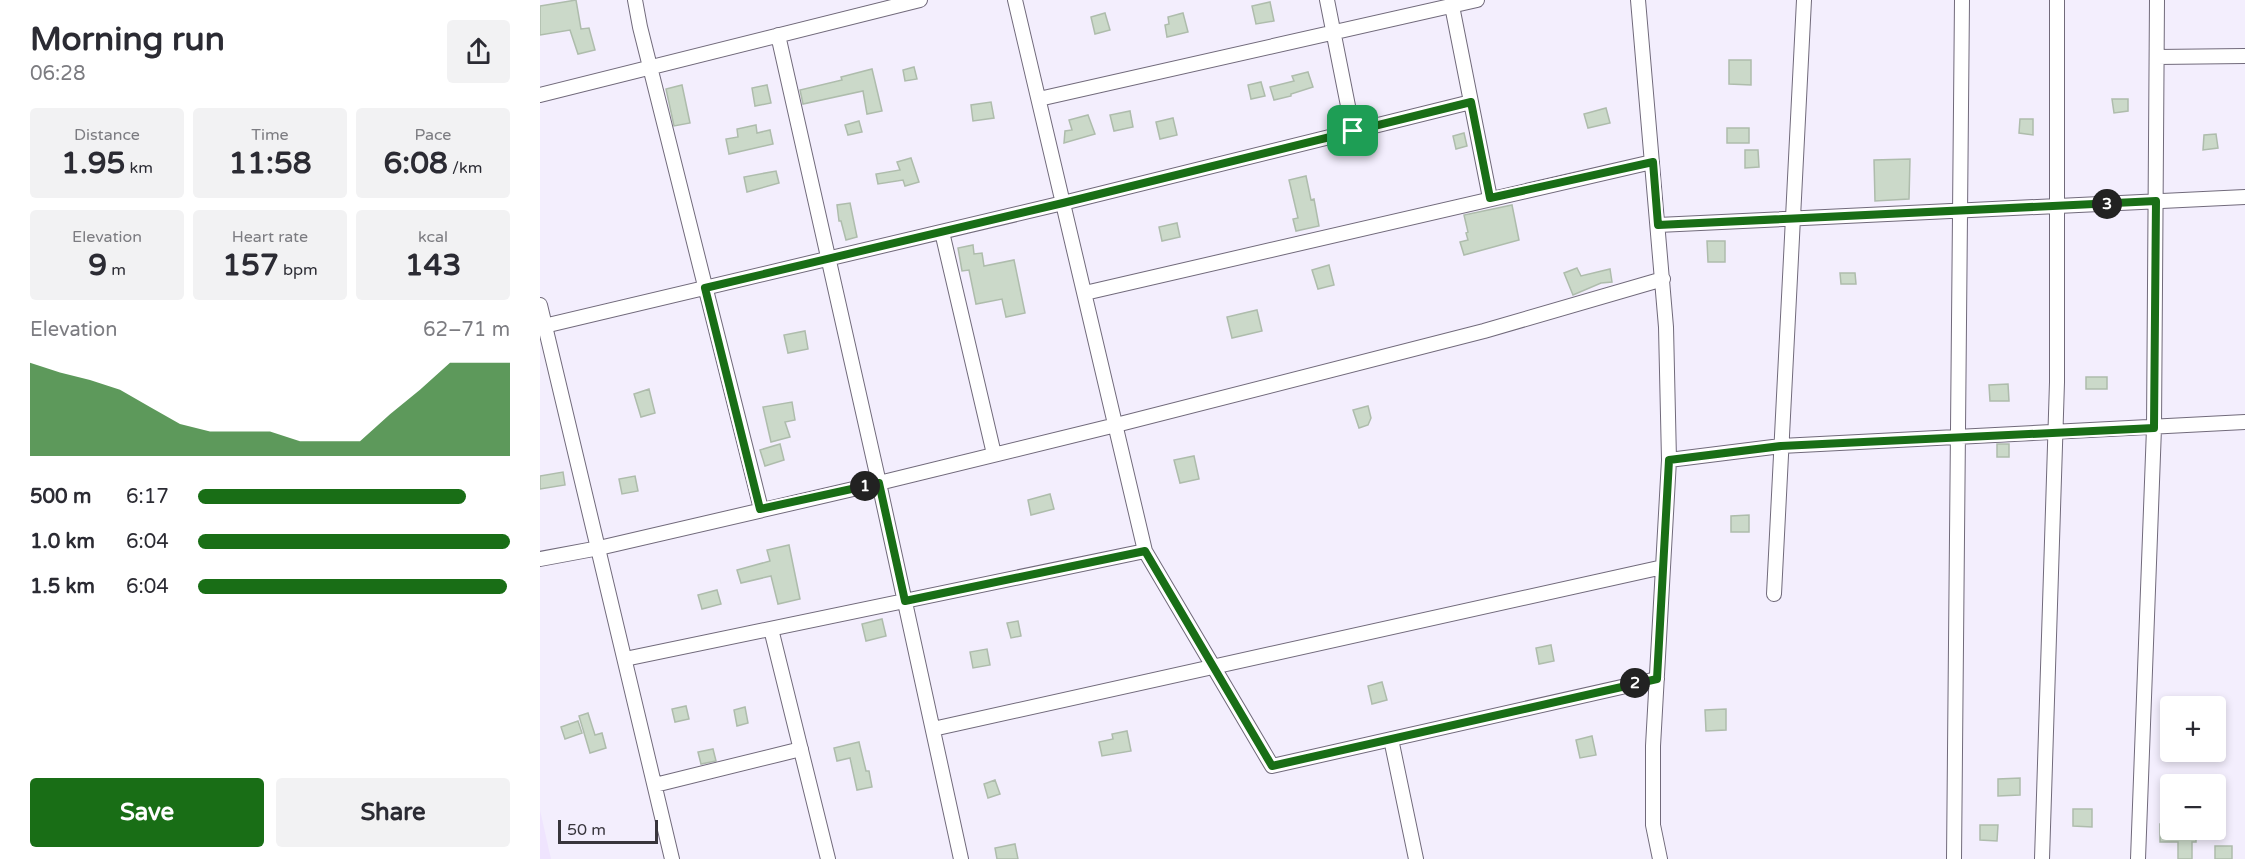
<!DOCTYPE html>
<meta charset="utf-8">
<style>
body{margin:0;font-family:"Varela Round",sans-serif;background:#f2f2f3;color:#2b2b33;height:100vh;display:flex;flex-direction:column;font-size:22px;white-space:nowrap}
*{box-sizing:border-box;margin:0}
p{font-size:20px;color:#7c7c81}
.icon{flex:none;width:33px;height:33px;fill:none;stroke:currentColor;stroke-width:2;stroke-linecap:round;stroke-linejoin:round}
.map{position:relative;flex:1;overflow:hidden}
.panel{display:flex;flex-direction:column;background:#fff;width:540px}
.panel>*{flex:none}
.buttons{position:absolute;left:1620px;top:696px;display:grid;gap:12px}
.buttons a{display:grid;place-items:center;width:66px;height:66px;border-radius:6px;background:#fff;box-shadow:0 3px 9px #0003;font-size:30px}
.scale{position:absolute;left:18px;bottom:15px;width:100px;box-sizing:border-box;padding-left:6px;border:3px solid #38353c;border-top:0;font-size:16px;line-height:21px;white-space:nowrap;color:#38353c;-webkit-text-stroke:4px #f3eefd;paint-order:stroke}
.pin{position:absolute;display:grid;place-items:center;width:51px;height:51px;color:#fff;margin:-26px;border-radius:12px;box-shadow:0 3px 9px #0006}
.km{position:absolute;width:30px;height:30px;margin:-15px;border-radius:50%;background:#222;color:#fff;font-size:16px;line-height:30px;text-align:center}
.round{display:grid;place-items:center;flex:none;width:63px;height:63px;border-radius:6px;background:#f2f2f3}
.head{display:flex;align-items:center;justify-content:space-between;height:102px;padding:0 30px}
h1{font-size:33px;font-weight:700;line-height:45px}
.metrics{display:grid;grid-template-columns:repeat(3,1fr);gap:9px;height:102px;padding:6px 30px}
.metrics div{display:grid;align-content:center;border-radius:6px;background:#f2f2f3;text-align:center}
.metrics b{font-size:30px;font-weight:700}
.metrics small{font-size:16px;font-weight:400}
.metrics p{font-size:16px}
.chart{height:168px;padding:12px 30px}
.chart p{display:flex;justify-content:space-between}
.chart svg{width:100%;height:108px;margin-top:6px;fill:#196e16;opacity:.7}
.cta{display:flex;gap:12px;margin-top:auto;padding:12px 30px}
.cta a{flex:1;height:69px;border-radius:6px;background:#196e16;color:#fff;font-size:24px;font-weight:700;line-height:69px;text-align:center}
.cta a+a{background:#f2f2f3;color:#2b2b33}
ul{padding:0 30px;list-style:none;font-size:20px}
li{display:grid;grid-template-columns:96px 72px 1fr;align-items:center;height:45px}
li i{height:15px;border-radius:8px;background:#196e16}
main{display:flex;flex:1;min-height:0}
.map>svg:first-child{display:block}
.built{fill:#efe4fe}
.building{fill:#cbd9c9;stroke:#aebcac;stroke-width:1.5}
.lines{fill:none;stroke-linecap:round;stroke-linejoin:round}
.street-casing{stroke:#716a7b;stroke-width:16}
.street{stroke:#fff;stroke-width:14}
.route-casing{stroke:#fff;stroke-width:12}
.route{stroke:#196e16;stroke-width:8}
</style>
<main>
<section class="panel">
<div class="head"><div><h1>Morning run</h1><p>06:28</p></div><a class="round"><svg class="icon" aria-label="share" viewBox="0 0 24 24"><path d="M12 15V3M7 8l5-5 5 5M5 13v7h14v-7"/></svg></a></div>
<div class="metrics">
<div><p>Distance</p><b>1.95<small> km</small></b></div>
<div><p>Time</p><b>11:58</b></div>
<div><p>Pace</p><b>6:08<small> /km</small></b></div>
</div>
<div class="metrics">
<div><p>Elevation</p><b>9<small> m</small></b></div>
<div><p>Heart rate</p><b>157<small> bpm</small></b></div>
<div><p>kcal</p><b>143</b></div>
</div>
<div class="chart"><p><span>Elevation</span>62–71 m</p>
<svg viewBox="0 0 160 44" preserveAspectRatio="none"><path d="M0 44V6L10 10L20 13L30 17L40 24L50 31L60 34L70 34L80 34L90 38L100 38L110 38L120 27L130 17L140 6L150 6L160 6V44z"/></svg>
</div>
<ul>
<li><b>500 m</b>6:17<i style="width:86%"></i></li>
<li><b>1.0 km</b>6:04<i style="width:100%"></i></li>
<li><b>1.5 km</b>6:04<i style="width:99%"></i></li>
</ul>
<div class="cta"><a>Save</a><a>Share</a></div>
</section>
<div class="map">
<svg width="1705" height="859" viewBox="0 0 1705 859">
<rect width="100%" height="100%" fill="#f3eefd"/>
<path class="built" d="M0,810L11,859H0Z"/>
<path class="building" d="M36,0L41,29L49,28L55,50L38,54L30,30L0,35V6Z
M730,2L734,21L716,24L712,6Z
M565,13L570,30L555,34L551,17Z
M643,13L648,32L627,37L625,25L629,24L628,17Z
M1189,60H1211V85L1189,84Z
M374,67L377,79L365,81L363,70Z
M332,69L342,111L327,114L323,91L263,104L260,90L302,80L301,77Z
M768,72L773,87L751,94V96L734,100L730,87L754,81L752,76Z
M721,82L725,96L711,99L708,85Z
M142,85L150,123L134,126L126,89Z
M227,85L231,103L215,106L212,88Z
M1572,99H1588V111L1574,113Z
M451,102L454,118L433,121L431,105Z
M1066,108L1070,123L1048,128L1044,114Z
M590,111L593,127L574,131L570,115Z
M548,115L555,134L524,143L525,131L532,130L529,120Z
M633,118L637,135L620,139L616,122Z
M1480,119H1493V135L1479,133Z
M319,121L322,132L308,135L305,125Z
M216,125L217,133L230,130L233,144L189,154L186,139L198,137L197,129Z
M1187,128H1209V143H1187Z
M924,133L927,146L916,149L913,136Z
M1676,134L1678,148L1663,150L1664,135Z
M1205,150H1218L1219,167L1205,168Z
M371,158L379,182L365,186L363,180L338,184L336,174L360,170L357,162Z
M1370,159L1369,199L1335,201L1334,160Z
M236,171L239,183L207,192L204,177Z
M766,176L771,200L774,199L779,226L756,231L753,219L758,218L749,180Z
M310,203L317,237L306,240L301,221H299L297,205Z
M972,205L979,240L924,255L920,242L928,240L926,233L928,232L924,215Z
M637,223L640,237L622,241L619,227Z
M1167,241H1185V262H1168Z
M433,245L434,254L442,253L444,266L474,260L485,313L466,317L462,299L436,304L429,270L422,271L418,248Z
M789,265L794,285L778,289L772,270Z
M1037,268L1041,276L1070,269L1072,282L1061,283L1033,295L1024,273Z
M1300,273H1315L1316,284H1301Z
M717,310L722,331L692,338L687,317Z
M265,331L268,349L248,353L244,335Z
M1546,377H1567V389H1546Z
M1468,384L1469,401H1450L1449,385Z
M109,389L115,413L101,417L94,394Z
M252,402L255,420L245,422L250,437L231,442L223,407Z
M828,406L831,418L828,425L819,428L813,410Z
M240,444L244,460L225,466L220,450Z
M1457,444H1469V457H1457Z
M654,456L659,479L640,483L634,460Z
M23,472L25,485L0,489V476Z
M95,476L98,491L82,494L79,479Z
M510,494L514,509L491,515L488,500Z
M1209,515V532H1191V516Z
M249,545L260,599L238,604L231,576L201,583L197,570L230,561L227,550Z
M177,590L181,604L162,609L158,595Z
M342,619L346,636L326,641L322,624Z
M478,621L481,636L471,638L467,623Z
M1011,645L1014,661L999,664L996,648Z
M447,649L450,665L433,668L430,652Z
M842,682L847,700L832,704L828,686Z
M146,706L149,719L135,722L132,709Z
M205,707L208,723L197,726L194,710Z
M1186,709V730L1166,731L1165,710Z
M48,713L55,735L62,733L66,748L50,753L39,716Z
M38,721L42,733L25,739L21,727Z
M587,731L591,751L562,756L559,742L573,739L572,734Z
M1052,736L1056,755L1040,758L1036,740Z
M319,742L326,771H329L332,787L317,790L310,758L297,761L294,748Z
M173,749L176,761L161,764L158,752Z
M1480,778V795L1458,796V779Z
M455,780L460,794L448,798L444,784Z
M1533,809H1552V827L1533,826Z
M1620,824H1630V830H1656V842H1652V859H1638V842H1620Z
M1440,825H1458L1457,841L1440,840Z
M475,844L478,859H457L455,848Z
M1675,846H1692V859H1675Z"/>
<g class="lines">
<g class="street-casing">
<path id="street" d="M95,0L100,27L221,509
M475,0L605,551L732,766L1117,679
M787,0L813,131
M1098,0L1126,327L1129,460L1113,746V825L1120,859
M912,6L950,198
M238,35L339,483L421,859
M1617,57L1705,56
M0,95L380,0
M499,99L937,0
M1118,225L1705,197
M402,232L454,454
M545,293L1112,162
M0,305L132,859
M0,327L523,203L931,102
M1129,460L1241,446L1705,422
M0,559L59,548L339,483L576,425L944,331L1123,279
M1234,594L1264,0
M231,629L288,859
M85,659L605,551
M393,729L1123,567
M851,739L876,859
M115,785L261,749
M1414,859L1422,0
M1502,859L1517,382V0
M1598,859L1614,428L1617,0"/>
</g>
<use href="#street" class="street"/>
</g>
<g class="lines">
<g class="route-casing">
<path id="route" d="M931,102L950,198L1113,162L1118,225L1616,201L1614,428L1241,446L1129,460L1117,679L732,766L605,551L365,601L339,483L220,509L165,288L523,203Z"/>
</g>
<use href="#route" class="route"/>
</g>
</svg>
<div class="buttons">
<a>+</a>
<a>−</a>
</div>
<div class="scale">50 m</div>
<div class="pin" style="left:813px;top:131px;background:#1e9e55"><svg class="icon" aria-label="arrive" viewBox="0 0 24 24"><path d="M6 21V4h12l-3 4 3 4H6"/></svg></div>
<b class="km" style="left:325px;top:486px">1</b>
<b class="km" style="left:1095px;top:683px">2</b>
<b class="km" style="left:1567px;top:204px">3</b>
</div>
</main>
